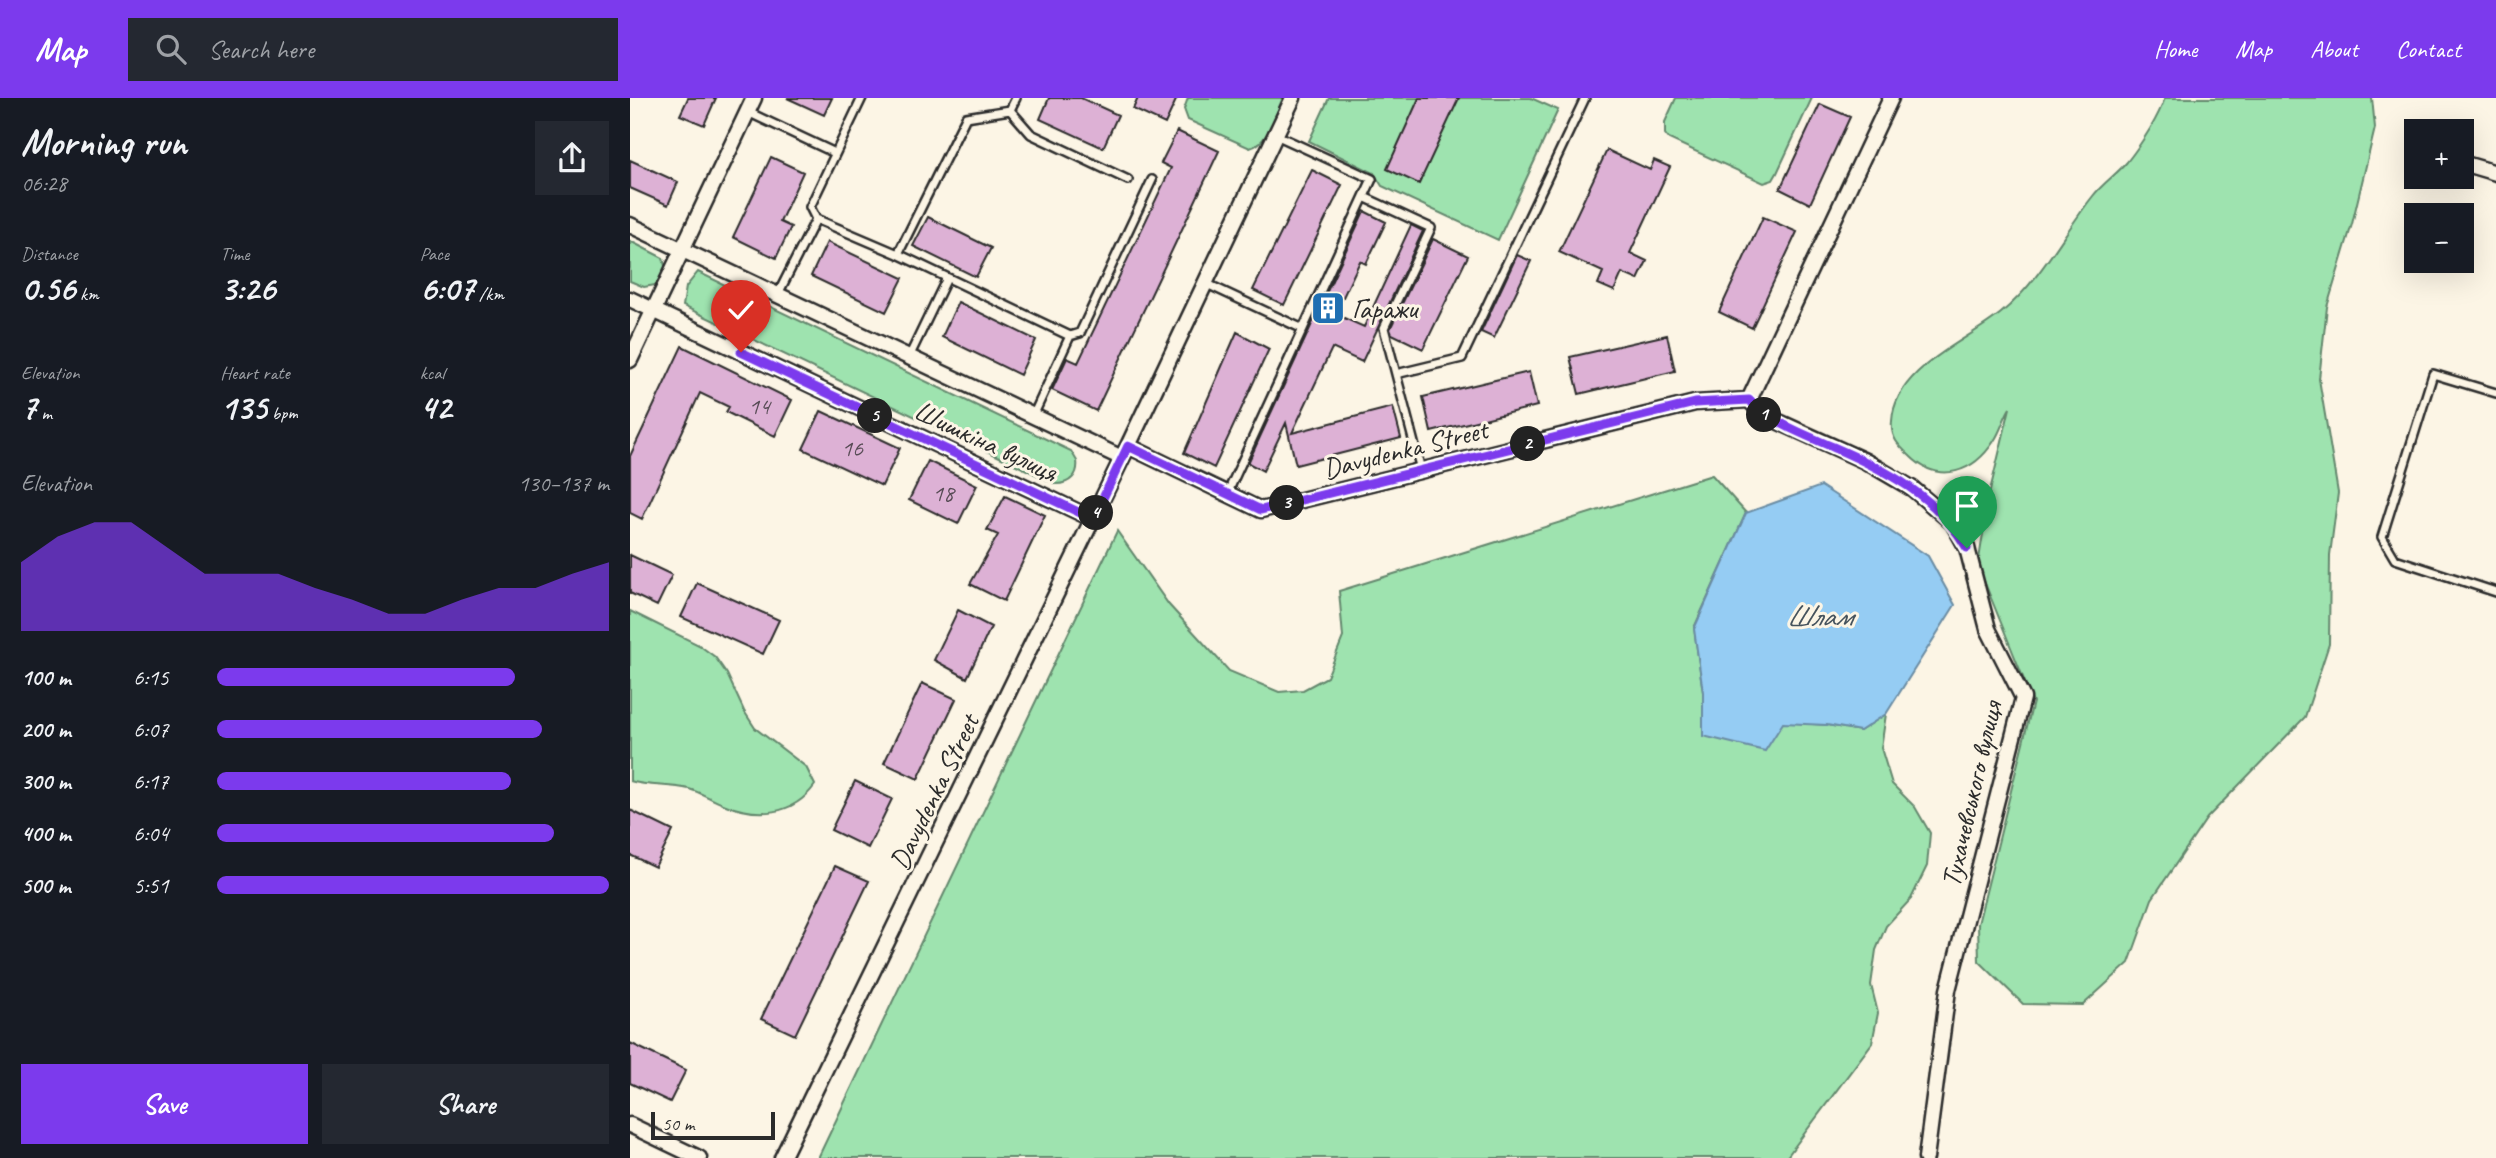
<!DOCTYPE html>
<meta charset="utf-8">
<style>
body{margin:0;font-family:Caveat,sans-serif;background:#242831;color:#f1f3f6;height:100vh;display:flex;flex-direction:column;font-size:26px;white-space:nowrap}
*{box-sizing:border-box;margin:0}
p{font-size:23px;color:#9ea1a6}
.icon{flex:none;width:38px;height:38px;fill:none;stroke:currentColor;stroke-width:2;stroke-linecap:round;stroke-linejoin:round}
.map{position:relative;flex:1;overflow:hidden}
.drawer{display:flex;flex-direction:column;background:#171b24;width:630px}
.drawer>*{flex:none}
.buttons{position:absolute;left:1774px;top:21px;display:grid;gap:14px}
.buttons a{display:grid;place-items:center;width:70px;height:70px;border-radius:0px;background:#171b24;box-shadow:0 7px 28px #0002;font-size:35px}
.scale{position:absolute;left:21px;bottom:18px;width:124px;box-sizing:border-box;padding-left:7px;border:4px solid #2b2b2b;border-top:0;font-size:19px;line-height:24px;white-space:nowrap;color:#2b2b2b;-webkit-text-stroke:5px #fcf5e5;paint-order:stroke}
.pin{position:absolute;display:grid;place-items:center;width:60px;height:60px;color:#fff;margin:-72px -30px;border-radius:50% 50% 50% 0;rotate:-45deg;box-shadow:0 0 7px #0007}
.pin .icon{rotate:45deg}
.km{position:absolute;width:35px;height:35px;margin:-18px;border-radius:50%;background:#222;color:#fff;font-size:19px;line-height:35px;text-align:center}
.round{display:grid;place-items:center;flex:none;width:74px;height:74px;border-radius:0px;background:#242831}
.headline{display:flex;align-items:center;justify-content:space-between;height:119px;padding:0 21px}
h1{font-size:38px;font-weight:700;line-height:52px}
.metrics{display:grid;grid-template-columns:repeat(3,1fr);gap:10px;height:119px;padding:7px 21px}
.metrics div{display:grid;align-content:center}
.metrics b{font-size:35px;font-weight:700}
.metrics small{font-size:19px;font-weight:400}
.metrics p{font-size:19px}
.chart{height:196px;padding:14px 21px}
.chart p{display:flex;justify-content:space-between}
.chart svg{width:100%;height:126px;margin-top:7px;fill:#7c3aed;opacity:.7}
.button{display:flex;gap:14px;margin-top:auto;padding:14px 21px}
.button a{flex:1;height:80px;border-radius:0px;background:#7c3aed;color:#fff;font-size:28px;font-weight:700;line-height:80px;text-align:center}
.button a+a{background:#242831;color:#f1f3f6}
ul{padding:0 21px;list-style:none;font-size:23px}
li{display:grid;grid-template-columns:112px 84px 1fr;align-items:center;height:52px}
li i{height:18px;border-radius:9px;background:#7c3aed}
header{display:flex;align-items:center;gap:42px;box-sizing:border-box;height:98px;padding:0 35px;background:#7c3aed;color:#fff}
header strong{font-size:33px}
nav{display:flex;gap:38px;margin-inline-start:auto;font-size:24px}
.search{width:490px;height:63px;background:#242831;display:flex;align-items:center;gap:18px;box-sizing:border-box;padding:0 24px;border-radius:0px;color:#9ea1a6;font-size:26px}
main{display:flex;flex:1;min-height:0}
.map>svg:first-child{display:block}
.green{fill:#9ee3af;stroke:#64876d;stroke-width:2}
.water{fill:#95ccf3;stroke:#6b8ca3;stroke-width:2}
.building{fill:#ddb1d5;stroke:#2b2b2b;stroke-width:2}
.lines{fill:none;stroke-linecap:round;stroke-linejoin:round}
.service-casing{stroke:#2b2b2b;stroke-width:12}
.minor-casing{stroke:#2b2b2b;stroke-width:19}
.service{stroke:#fcf5e5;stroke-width:7}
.minor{stroke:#fcf5e5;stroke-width:14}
.route-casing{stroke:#fff;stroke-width:14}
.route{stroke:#7c3aed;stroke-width:9}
.labels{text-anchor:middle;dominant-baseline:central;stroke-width:6;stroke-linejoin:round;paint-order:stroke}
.number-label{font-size:24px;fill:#584c56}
.poi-label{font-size:28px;fill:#2b2b2b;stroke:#fcf5e5;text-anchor:start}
.street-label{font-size:28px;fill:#2b2b2b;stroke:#fcf5e5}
.water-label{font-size:30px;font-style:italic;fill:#46535d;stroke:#fcf5e5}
</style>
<header>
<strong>Map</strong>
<div class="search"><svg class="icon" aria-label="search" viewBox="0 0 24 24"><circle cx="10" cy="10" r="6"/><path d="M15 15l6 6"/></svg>Search here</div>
<nav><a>Home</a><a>Map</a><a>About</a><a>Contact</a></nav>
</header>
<main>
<section class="drawer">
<div class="headline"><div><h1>Morning run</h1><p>06:28</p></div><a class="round"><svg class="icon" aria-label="share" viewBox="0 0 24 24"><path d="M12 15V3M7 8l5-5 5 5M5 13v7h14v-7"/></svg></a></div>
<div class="metrics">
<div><p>Distance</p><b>0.56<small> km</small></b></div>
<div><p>Time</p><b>3:26</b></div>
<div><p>Pace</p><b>6:07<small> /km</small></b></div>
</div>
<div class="metrics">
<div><p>Elevation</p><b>7<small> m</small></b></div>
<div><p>Heart rate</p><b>135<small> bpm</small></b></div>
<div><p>kcal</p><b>42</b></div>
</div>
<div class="chart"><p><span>Elevation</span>130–137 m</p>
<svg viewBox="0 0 160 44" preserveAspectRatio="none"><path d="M0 44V20L10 11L20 6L30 6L40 15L50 24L60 24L70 24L80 29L90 33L100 38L110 38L120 33L130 29L140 29L150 24L160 20V44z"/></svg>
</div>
<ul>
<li><b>100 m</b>6:15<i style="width:76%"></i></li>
<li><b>200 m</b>6:07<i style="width:83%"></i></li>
<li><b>300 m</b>6:17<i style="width:75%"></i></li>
<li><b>400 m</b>6:04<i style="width:86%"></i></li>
<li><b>500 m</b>5:51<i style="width:100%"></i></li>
</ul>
<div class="button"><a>Save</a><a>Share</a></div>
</section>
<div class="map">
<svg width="1866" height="1060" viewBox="0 0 1866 1060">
<rect width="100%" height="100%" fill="#fcf5e5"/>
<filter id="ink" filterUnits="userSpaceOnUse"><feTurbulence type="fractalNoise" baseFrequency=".0143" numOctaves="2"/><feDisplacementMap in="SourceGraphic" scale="14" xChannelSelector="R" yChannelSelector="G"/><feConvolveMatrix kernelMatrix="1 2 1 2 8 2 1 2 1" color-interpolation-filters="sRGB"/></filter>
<g filter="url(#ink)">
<path class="green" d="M558,0H653C645,16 639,45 620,50L558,22L554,11Z
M699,0H901L928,12L868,142L752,88L744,75L679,43Z
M1046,0H1182L1147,75L1143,82L1134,85L1039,41L1035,36V24Z
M1535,0H1742L1745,30L1722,126L1697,209L1689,281L1708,395L1700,457L1699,546L1675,619L1577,720L1522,801L1499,865L1453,907L1393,906L1349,863L1348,826L1403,604L1348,468L1359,397L1380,310C1374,319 1371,333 1364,343C1344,374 1310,387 1281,359C1269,348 1260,340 1262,323C1265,270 1336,244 1371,215C1411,182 1432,137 1463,98C1473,85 1487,76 1497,64C1511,46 1527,22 1535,0Z
M0,143L33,160L36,172L25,187L14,189L0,183Z
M68,174L441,353L447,363C449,377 440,386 426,386L53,208L56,189Z
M1082,377L1116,415L1064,530L1073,594V638L1153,624L1197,627L1230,633L1256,616L1251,650L1262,686L1285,709L1300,735L1297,768L1281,801L1256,828L1246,852L1241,887L1248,915L1242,945L1156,1060H188L487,433L539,507L599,573L649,594L673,592L697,579L713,539L709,493Z
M0,513L69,547L85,559L97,576L114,613L125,630L176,669L185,687C163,718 127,720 93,706C82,702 70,694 59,691C39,686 20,689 0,683Z"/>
<path class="water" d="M1191,388L1298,458L1325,507L1256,616L1230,633L1197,627L1153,625L1135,653L1073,638V594L1064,531L1116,415Z"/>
<path class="building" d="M58,0H86L74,27L50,17Z
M157,0H202L194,17Z
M419,0H451L488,17L473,50L410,21Z
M508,0H547L535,26L503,11Z
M789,0H829L789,86L757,71Z
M1190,6L1220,19L1180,106L1150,91Z
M547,33L589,53L466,313L422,292L437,260L448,265L541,70L531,65Z
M977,52L1020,72L1024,62L1040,69L1000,155L1017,163L1008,182L992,175L984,193L968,186L973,174L929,154Z
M141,59L173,74L150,124L161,129L146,160L103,139Z
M0,62L48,84L38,107L0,90Z
M682,72L712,87L654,207L623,192Z
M734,113L756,124L736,166L730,163L705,216L734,229L781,127L793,133L732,264L702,250L662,335L763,309L771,340L666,367L656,325L633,373L618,365Z
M298,119L361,150L346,179L283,148Z
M1133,119L1167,134L1122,230L1089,214Z
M803,141L838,158L793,251L762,236L760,231Z
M197,144L273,180L256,214L181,178Z
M887,157L901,163L864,240L851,234Z
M328,204L406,242L390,277L312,239Z
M607,234L639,251L584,370L554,355Z
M1037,237L1045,273L949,296L940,259Z
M52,248L162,302L145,338L96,314L99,309L70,295L12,421L0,415V358Z
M899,274L907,308L801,334L793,299Z
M191,313L270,350L252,388L173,351Z
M298,363L347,387L328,426L279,402Z
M375,398L415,417L374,503L340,486L368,437L357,432Z
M0,457L42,477L27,508L0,495Z
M67,485L149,522L133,556L51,519Z
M328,512L361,529L337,580L304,562Z
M292,585L326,601L288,681L254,665Z
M225,683L262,701L238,750L201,732Z
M0,712L43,733L25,769L0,757Z
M205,768L239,783L165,937L131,921Z
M0,945L56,972L40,1004L0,985Z"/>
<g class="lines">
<g class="service-casing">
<path id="service" d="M380,12L401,36L498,82
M118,14L205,55
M734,99L801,130L754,230L791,372
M186,121L180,109L232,0
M268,156L440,238L450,235L522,82
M575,185L673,231
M148,196L186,121L268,156L336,19L380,12L386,0
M279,259L317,180
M766,276L832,260L955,0
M1866,295L1803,276L1752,439L1765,461L1866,494
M403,318L440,238
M597,396L742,81L646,37"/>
</g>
<g class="minor-casing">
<path id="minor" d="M1832,65L1866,75
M0,127L492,360
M0,201L463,421
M0,262L124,0
M1119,302L1136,318L1235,363L1283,391L1323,425L1337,450L1358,531L1393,600L1318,892L1296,1060
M1119,302L1261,0
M498,348L631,412L1065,305L1119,302
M0,1027L69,1060
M152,1060L498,348L663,0"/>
</g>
<use href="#service" class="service"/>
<use href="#minor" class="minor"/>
</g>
</g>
<g class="lines" filter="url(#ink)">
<g class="route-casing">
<path id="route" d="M111,254L463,421L498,348L631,412L1065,305L1119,302C1143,325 1173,336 1203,349C1256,372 1307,398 1337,450"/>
</g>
<use href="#route" class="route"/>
</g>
<defs>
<g id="building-square" transform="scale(1.75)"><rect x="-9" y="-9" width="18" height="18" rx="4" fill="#1f6fb2" stroke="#fcf5e5"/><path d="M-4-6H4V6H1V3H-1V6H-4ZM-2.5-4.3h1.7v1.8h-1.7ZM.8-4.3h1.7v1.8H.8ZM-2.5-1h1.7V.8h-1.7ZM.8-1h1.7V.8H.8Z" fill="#fff"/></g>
</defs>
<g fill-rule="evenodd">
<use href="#building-square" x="698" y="210"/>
</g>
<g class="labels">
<g class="number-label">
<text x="129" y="308">14</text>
<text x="222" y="350">16</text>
<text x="313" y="395">18</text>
</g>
<g class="poi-label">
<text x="722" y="210">Гаражи</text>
</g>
<g class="street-label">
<text transform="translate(356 343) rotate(25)">Шишкiна вулиця</text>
<text transform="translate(775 351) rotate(-14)">Davydenka Street</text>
<text transform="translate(304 694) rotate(-64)">Davydenka Street</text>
<text transform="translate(1341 696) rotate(-77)">Тухачевського вулиця</text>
</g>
<g class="water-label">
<text x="1189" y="518">Шлам</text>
</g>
</g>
</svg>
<div class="buttons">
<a>+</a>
<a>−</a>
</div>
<div class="scale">50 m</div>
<div class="pin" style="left:1337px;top:450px;background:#1e9e55"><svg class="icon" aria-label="arrive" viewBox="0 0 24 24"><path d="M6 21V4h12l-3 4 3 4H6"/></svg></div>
<div class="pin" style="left:111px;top:254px;background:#d93025"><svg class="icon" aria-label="check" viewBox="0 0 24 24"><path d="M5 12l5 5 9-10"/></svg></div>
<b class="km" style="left:1134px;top:317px">1</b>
<b class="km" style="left:898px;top:346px">2</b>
<b class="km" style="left:657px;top:405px">3</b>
<b class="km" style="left:466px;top:415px">4</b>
<b class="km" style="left:245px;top:318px">5</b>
</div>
</main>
